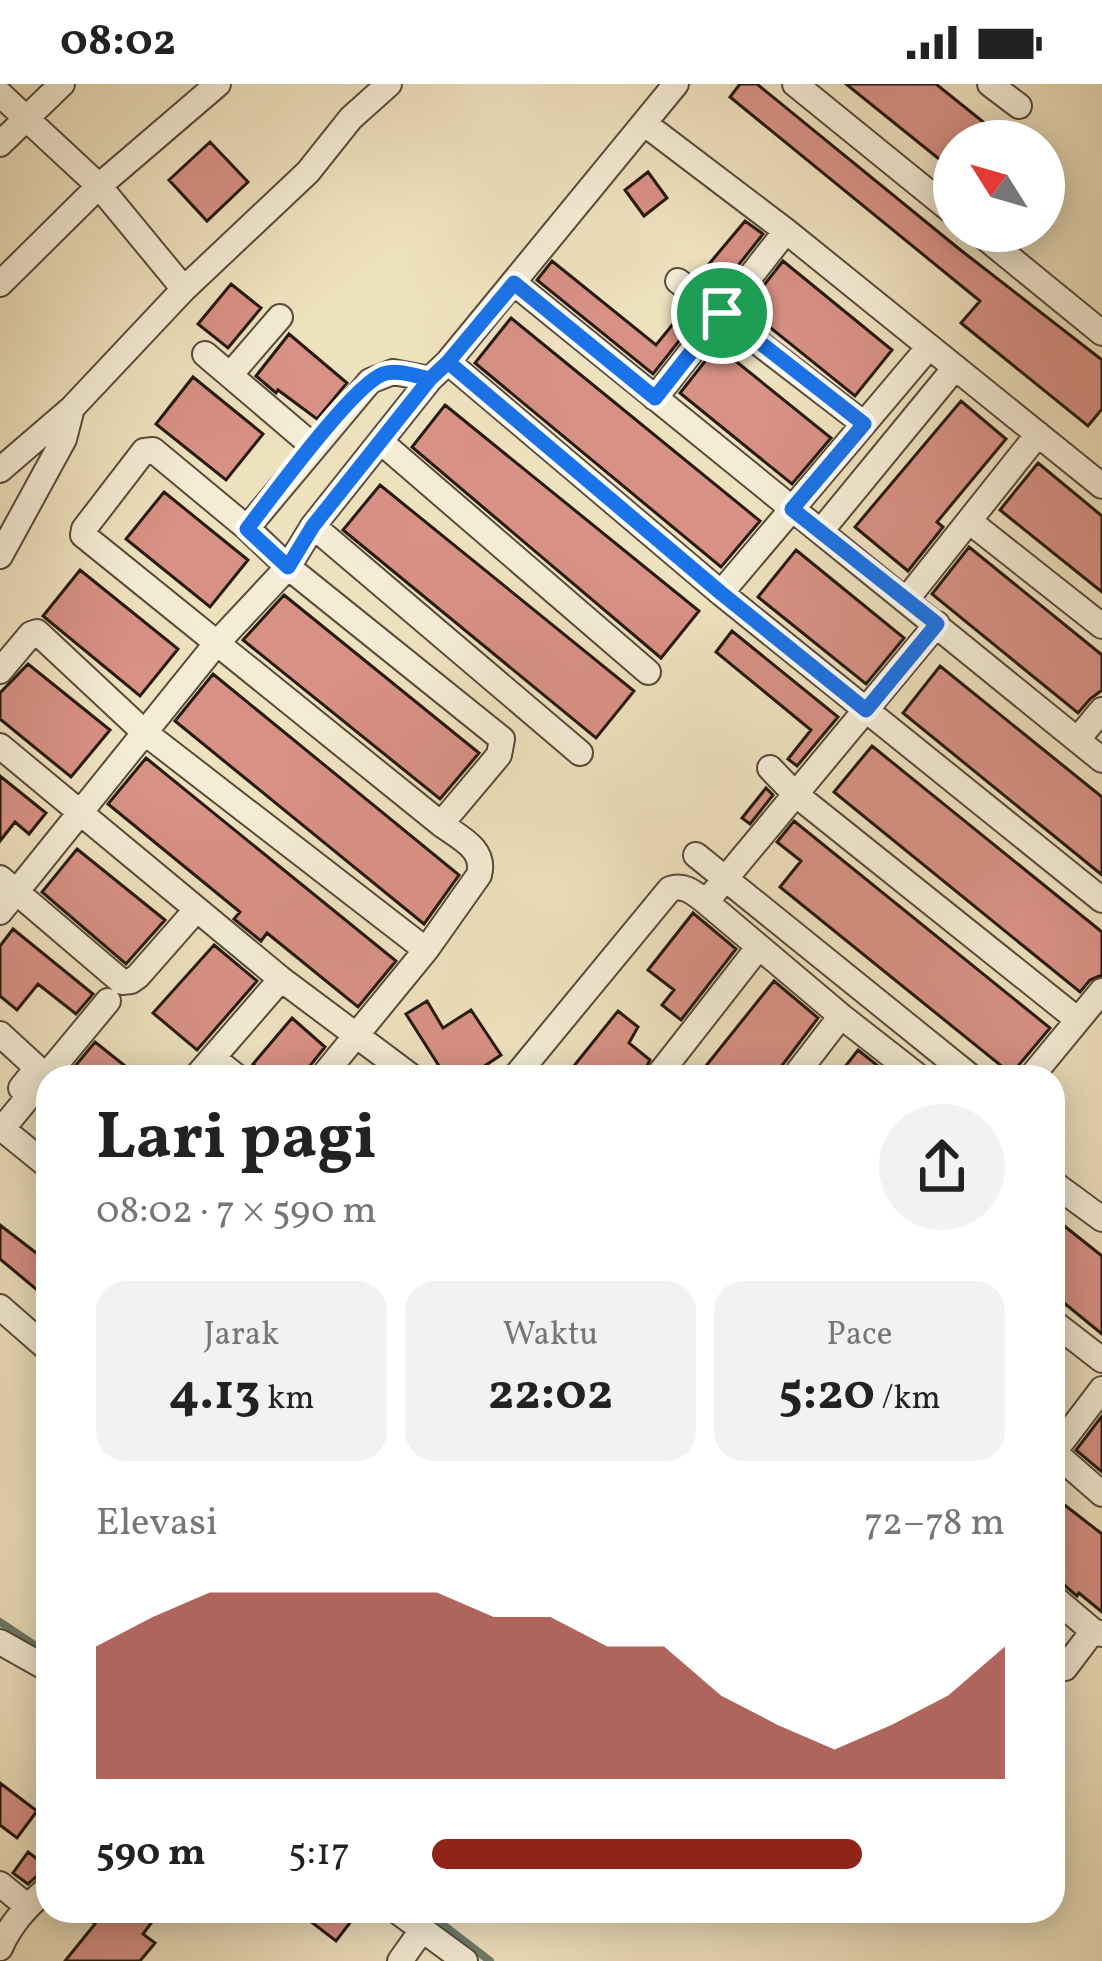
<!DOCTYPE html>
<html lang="id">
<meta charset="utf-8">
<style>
body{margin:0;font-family:Vollkorn,serif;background:#f2f2f2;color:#222;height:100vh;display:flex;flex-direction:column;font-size:45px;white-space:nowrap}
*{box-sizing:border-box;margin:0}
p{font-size:39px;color:#767676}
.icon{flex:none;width:66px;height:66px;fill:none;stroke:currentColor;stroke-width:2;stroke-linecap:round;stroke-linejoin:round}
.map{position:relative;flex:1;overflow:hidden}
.panel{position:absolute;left:36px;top:981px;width:1029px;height:858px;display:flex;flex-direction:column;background:#fff;border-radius:36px;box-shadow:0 6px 30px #0003}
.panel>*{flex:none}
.needle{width:78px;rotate:307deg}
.tools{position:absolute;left:933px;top:36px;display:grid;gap:24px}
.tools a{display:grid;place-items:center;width:132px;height:132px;border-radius:50%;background:#fff;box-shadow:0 6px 30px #0003;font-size:60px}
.pin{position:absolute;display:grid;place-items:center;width:102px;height:102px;color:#fff;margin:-51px;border:6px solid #fff;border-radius:50%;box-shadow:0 3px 12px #0007}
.round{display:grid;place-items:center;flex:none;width:126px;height:126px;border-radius:63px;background:#f2f2f2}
.summary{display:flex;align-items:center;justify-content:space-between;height:204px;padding:0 60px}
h1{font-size:66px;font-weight:700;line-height:90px}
.metrics{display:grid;grid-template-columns:repeat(3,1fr);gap:18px;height:204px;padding:12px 60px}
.metrics div{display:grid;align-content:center;border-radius:30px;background:#f2f2f2;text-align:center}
.metrics b{font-size:51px;font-weight:700}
.metrics small{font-size:33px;font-weight:400}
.metrics p{font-size:33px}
.chart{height:336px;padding:24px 60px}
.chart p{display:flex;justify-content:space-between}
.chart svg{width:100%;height:216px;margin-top:12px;fill:#8f2418;opacity:.7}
ul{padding:0 60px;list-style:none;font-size:39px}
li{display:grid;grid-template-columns:192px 144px 1fr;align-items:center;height:90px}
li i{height:30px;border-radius:15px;background:#8f2418}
.status{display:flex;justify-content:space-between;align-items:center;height:84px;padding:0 60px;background:#fff;direction:ltr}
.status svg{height:33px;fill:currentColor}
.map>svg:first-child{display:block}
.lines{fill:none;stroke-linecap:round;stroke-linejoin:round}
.stream{stroke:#6c7c6d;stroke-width:8}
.building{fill:#d89185;stroke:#26190e;stroke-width:3}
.minor-casing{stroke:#584b3a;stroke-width:28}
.minor{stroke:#f4ecd5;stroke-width:24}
.route-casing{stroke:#fff;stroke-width:24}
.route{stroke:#1a73e8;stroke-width:15}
</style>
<div class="status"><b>08:02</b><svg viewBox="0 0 49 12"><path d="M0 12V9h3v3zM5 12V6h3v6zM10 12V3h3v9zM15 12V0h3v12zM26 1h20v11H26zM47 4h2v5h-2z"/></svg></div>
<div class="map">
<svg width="1102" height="1877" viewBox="0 0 1102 1877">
<rect width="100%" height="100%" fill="#eee1be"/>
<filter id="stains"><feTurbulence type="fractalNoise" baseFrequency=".00167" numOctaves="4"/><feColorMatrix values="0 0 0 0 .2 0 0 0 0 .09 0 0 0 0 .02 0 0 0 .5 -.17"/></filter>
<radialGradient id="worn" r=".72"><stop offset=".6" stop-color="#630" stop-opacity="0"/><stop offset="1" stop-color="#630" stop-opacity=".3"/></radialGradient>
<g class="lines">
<path class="stream" d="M0,1538L48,1570
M425,1827L490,1877"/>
</g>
<path class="building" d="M740,0H757L958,164L1102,276V325L1088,342L961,239L980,217L730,13Z
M846,0H936L1007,57H954V87Z
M210,58L248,98L207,137L169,96Z
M648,88L667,114L644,132L625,106Z
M745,137L763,150L718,207L699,192Z
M552,177L656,261L686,224L698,233L653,290L537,196Z
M783,177L892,266L855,312L746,224Z
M231,200L261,224L228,264L198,240Z
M511,234L760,437L721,483L475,279Z
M289,250L347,299L317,335L278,306L276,309L256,292Z
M717,262L831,354L792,400L680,309Z
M193,293L263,350L226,396L156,340Z
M961,317L1006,355L937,438L943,443L908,487L855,443Z
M445,321L699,527L661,574L412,363Z
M1038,379L1102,432V508L1000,426Z
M380,401L634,607L596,654L343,446Z
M164,408L248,476L210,523L126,455Z
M969,463L1102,571V606L1090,615L1078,629L932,510Z
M796,466L904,554L866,600L758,513Z
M80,486L178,565L140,612L43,532Z
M284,511L479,669L440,715L243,556Z
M732,547L838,633L797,682L788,675L811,646L716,568Z
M28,580L110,646L71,693L0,635V609Z
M940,582L1102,713V791L903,629Z
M213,590L459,791L424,840L175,637Z
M872,662L1102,848V891L1090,896L1080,908L834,708Z
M146,674L396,877L358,923L267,849L261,857L234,835L240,828L108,720Z
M0,692L46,729L29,750L15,738L0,757Z
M766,704L773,711L750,740L742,734Z
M794,737L1050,944L1018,982L1015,993L780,803L801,777L777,758Z
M77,765L165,836L126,880L42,808Z
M693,829L736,865L681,936L662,921L674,906L648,886Z
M13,845L93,910L76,930L38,900L17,926L0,912V862Z
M214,861L257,897L197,966L153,929Z
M774,897L818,934L787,975L773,993H697Z
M427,917L443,944L471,926L501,971L468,993H446L406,930Z
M618,927L638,943L629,959L650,976L641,993H565Z
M292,934L325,963L309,983L306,993H269L253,980Z
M95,958L139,993H66Z
M858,966L892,993H837Z
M1053,1133L1102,1172V1250L1053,1210Z
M0,1141L48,1178V1215L0,1175Z
M1102,1332V1388L1076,1366Z
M1053,1412L1102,1450V1528L1079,1509L1077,1512L1063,1500L1053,1497Z
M0,1699L37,1727L17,1754L0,1741Z
M28,1768L48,1783V1788L38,1791L28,1800L13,1789Z
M79,1827H160L143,1850L155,1859L140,1877H65L95,1840Z
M297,1827H359L336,1857Z"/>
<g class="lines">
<g class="minor-casing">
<path id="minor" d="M795,0L954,129
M990,0L1019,22
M0,10L99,102L184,205
M645,40L786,147L1102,402
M0,60L62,0
M977,147L1102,249
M678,197L864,340
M514,199L1102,676
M0,200L99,102L218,0
M205,270L313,362
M448,278L721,509L1102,816
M230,291L280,233
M655,314L786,147
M381,358L648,588
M0,386L72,324L184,205L308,88L351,34L389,0
M969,437L1102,542
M313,442L580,669
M247,444L370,297L393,288L430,295
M821,447L954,285
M0,472L64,355L72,324
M721,509L929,263
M906,516L1038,350
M0,587L31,550L37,548L144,648L426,866
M1078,655L1102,626
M0,662L281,895L412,993
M770,684L794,709L1078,936
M696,771L971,993
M0,794L122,898L131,897L138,892L196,826
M706,818L937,540
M0,828L216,560L288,483L313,442L430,295L448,278L676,0
M0,950L37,984L21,1004
M213,974L237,993
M196,993L281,895
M322,993L426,866L479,791C486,765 460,754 441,740L83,451L84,445L144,367L153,366L247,444L288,483L502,655L499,671L441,740
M515,993L670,805C685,800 694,809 706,818L841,932L919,993
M657,993L758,864
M794,993L841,932
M1031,993L1102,907
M0,1043L48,1082
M2,1045L108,917
M1053,1099L1102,1135
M0,1223L48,1265
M1053,1238L1102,1276
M1102,1305L1054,1368L1102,1410
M1053,1513L1093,1547L1102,1550
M0,1558L48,1585
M1065,1584L1093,1547
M0,1800L27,1822
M397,1827L465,1877
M0,1864C11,1839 27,1822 48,1804
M400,1877L422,1846"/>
</g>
<use href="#minor" class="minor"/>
</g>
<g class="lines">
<g class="route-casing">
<path id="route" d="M722,229L655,314L514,199L448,278L430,295C415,292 398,285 383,290C353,301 271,414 247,445L288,483L313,442L430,295L448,278L721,509L866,626L937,540L792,425L864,340L722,229"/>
</g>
<use href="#route" class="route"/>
</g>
<rect width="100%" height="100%" filter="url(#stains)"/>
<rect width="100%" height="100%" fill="url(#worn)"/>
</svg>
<div class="tools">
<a><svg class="needle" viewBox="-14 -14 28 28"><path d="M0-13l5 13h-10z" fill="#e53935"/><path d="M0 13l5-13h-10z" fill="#767676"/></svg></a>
</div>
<div class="pin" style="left:722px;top:229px;background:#1e9e55"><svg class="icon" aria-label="arrive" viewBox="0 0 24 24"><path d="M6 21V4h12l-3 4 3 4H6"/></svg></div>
<section class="panel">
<div class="summary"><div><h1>Lari pagi</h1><p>08:02 · 7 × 590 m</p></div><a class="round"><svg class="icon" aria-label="share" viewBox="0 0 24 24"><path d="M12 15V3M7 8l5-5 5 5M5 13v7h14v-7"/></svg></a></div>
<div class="metrics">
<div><p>Jarak</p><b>4.13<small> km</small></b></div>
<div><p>Waktu</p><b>22:02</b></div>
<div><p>Pace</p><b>5:20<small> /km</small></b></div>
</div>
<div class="chart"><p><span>Elevasi</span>72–78 m</p>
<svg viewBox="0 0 160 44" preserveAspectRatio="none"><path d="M0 44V17L10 11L20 6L30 6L40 6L50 6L60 6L70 11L80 11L90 17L100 17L110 27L120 33L130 38L140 33L150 27L160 17V44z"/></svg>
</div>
<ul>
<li><b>590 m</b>5:17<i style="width:75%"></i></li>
</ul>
</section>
</div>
